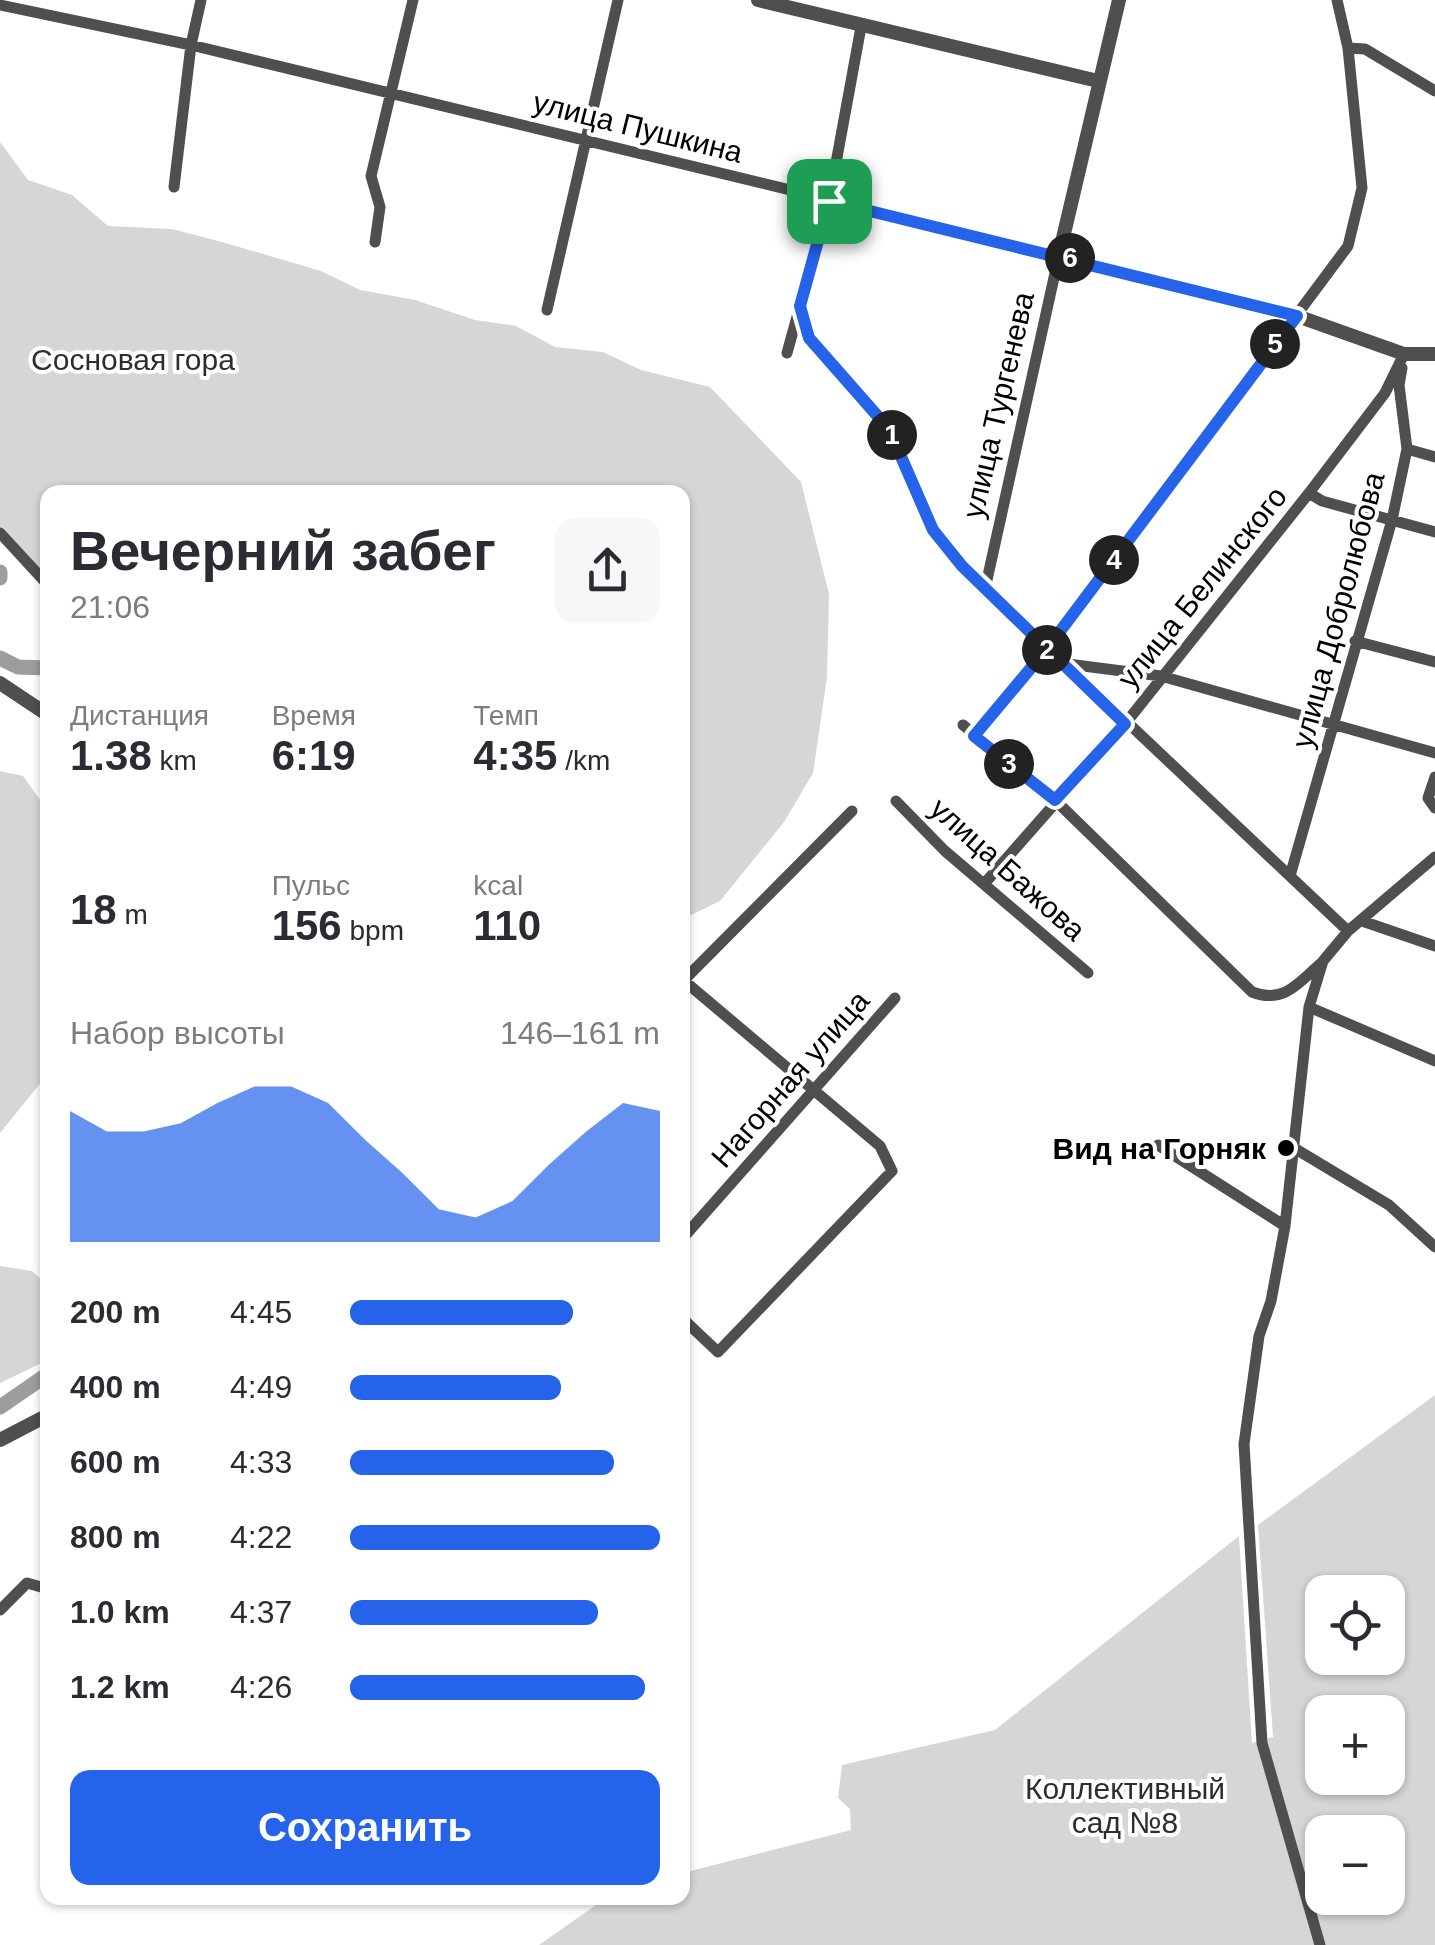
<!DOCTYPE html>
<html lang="ru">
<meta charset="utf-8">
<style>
body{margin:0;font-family:Arial,sans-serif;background:#f7f7f7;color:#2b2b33;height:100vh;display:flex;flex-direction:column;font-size:38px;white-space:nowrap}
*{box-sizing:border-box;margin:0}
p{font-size:32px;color:#7c7c81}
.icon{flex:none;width:55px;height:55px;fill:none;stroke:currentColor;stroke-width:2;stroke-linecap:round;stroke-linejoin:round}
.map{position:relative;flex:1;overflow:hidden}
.drawer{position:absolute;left:40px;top:485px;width:650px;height:1420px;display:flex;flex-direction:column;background:#fff;border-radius:20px;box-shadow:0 2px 8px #0004}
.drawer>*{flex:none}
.controls{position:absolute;left:1305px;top:1575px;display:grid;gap:20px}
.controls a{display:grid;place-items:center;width:100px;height:100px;border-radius:20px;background:#fff;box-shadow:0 2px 8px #0004;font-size:50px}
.pin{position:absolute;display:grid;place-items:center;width:85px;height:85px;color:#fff;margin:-42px;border-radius:20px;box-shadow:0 5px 15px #0006}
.km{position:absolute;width:50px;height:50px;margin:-25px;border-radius:50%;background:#222;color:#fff;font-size:28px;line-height:50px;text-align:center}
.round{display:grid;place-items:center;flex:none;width:105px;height:105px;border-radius:20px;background:#f7f7f7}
.headline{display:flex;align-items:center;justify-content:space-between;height:170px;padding:0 30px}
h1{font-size:55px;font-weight:700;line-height:75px}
.stats{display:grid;grid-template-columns:repeat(3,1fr);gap:15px;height:170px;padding:10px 30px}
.stats div{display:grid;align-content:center}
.stats b{font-size:42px;font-weight:700}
.stats small{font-size:28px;font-weight:400}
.stats p{font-size:28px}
.chart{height:280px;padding:20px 30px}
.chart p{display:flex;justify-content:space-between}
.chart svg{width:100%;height:180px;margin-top:10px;fill:#2563eb;opacity:.7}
.action{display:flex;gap:20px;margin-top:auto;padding:20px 30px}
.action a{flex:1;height:115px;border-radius:20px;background:#2563eb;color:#fff;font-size:40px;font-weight:700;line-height:115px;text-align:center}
ul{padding:0 30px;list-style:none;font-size:32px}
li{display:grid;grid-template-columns:160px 120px 1fr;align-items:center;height:75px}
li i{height:25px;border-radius:12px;background:#2563eb}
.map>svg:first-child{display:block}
.green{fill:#d6d6d6;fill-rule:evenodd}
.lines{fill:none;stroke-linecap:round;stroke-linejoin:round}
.river{stroke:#9d9d9d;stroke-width:15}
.minor{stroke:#4f4f4f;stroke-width:11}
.tertiary{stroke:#4f4f4f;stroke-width:14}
.route-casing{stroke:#fff;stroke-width:20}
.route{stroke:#2563eb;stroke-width:12}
.poi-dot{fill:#000;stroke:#fff;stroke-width:4}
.labels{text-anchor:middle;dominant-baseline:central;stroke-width:8;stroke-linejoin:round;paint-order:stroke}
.street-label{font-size:30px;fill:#000;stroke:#fff}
.park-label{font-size:30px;fill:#2d2d2d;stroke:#fff}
.poi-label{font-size:30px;font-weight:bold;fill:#000;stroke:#fff;text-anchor:end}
</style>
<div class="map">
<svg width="1435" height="1945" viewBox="0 0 1435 1945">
<rect width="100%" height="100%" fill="#fff"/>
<path class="green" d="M0,142L28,180L72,195L108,226L172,229L222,242L321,271L360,290L415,300L475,320L516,326L555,347L603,352L641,370L710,387L801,482L829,594L827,677L813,773L784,822L720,901L683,919L682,492H48L47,580L0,528Z
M0,771L23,776L48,811L47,1075L0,1133Z
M0,1266L32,1271L47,1285L48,1360L0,1383Z
M1435,1395V1945H539L606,1898H682L683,1873L851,1830L850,1809L838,1798L842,1765L995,1730L1239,1536L1252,1743L1273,1737L1258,1525ZM1322,1592H1388V1658H1322ZM1322,1712H1388V1778H1322ZM1322,1832H1388V1898H1322Z"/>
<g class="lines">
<path class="river" d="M0,572V578
M0,658L18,667L48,668
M0,1407L48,1374"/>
<path class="minor" d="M0,5L191,45L1059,255L985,589
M1348,48L1365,49L1435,91
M174,187L191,45L201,0
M375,242L380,207L371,176L413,0
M800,306L809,338L889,429L933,530L962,566L1348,931
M547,310L618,0
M787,353L829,201L861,27
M1407,449L1435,457
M1309,493L1322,501L1435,532
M0,533L48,585
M1355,641L1435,662
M1060,663L1161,676L1435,753
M963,725L1055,800L1252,992C1283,1004 1298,984 1320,964
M974,736L1047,650L1348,246L1362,188L1348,48L1337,0
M1435,777L1428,798L1435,808
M896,801L945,851L1088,973
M1290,876L1392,520L1407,449L1399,385L1402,368
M984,884L1125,724L1309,493L1385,393L1404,354
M1362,921L1435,946
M682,979L880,1146L892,1171L718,1352L682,1318
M682,982L852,811
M1309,1007L1435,1061
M1158,1145L1285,1226
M1294,1148L1389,1205L1435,1247
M682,1239L895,998
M0,1610L27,1583L48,1589
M1320,1945L1262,1743L1244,1444L1259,1336L1271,1301L1285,1226L1309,1007L1323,961L1348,931L1435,857"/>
<path class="tertiary" d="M758,0L1098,81
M1119,0L1059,255L1297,316L1404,354H1435
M0,683L48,715
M0,1440L48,1415"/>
</g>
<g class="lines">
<g class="route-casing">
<path id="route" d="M829,201L800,306L809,338L889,429L933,530L962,566L1125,724L1055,800L974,736L1046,650L1297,316L829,201"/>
</g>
<use href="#route" class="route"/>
</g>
<circle class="poi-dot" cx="1286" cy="1148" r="10"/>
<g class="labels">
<g class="street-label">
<text transform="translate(638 127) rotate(14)">улица Пушкина</text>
<text transform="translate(998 405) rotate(-77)">улица Тургенева</text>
<text transform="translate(1202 587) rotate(-51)">улица Белинского</text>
<text transform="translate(1338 610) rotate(-75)">улица Добролюбова</text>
<text transform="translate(1008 869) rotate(42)">улица Бажова</text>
<text transform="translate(790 1079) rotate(-49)">Нагорная улица</text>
</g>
<g class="park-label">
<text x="133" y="359">Сосновая гора</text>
<text x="1125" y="1788">Коллективный<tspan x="1125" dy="34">сад №8</tspan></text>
</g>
<g class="poi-label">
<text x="1266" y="1148">Вид на Горняк</text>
</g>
</g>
</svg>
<div class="controls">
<a><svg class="icon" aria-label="locate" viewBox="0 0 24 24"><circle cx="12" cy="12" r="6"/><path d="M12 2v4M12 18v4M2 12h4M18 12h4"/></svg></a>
<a>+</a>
<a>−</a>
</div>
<div class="pin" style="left:829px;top:201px;background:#1e9e55"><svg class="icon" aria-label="arrive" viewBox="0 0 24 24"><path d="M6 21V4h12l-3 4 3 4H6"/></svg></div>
<b class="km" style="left:892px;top:435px">1</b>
<b class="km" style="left:1047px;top:650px">2</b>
<b class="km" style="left:1009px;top:764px">3</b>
<b class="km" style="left:1114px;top:560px">4</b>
<b class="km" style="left:1275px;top:344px">5</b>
<b class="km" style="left:1070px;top:258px">6</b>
<section class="drawer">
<div class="headline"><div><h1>Вечерний забег</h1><p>21:06</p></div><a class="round"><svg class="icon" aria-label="share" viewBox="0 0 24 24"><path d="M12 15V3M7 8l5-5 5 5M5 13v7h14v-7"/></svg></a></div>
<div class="stats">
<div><p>Дистанция</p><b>1.38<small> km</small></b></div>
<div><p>Время</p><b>6:19</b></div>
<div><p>Темп</p><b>4:35<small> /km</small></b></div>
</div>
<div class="stats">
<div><b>18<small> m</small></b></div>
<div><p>Пульс</p><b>156<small> bpm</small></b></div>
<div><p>kcal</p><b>110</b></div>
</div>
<div class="chart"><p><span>Набор высоты</span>146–161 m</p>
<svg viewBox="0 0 160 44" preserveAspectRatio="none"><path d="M0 44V12L10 17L20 17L30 15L40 10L50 6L60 6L70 10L80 19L90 27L100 36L110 38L120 34L130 25L140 17L150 10L160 12V44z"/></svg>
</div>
<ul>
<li><b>200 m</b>4:45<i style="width:72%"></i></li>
<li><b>400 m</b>4:49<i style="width:68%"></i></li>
<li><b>600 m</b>4:33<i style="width:85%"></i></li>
<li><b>800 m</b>4:22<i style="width:100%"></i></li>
<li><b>1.0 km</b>4:37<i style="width:80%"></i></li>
<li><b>1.2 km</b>4:26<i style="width:95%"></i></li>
</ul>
<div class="action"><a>Сохранить</a></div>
</section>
</div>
